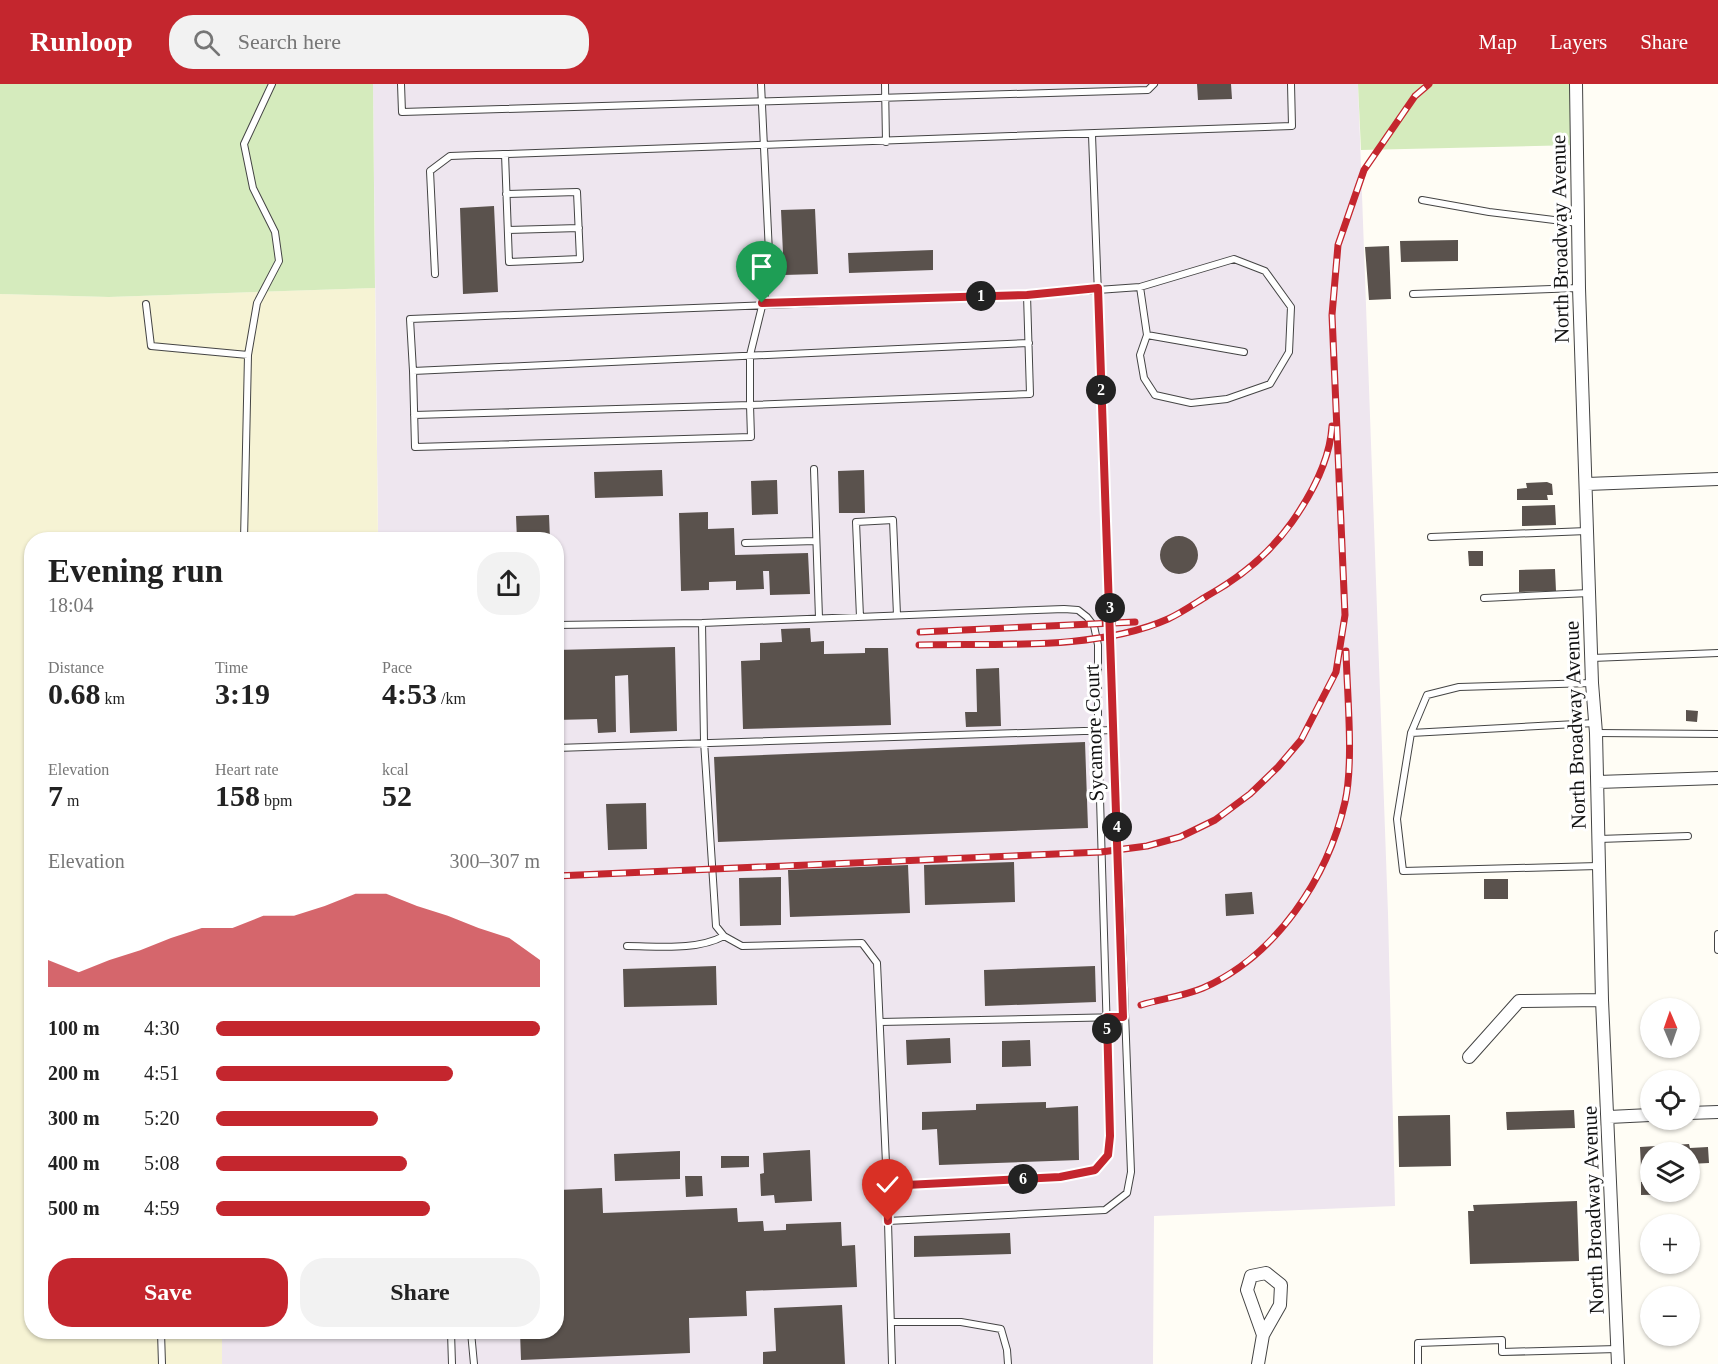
<!DOCTYPE html>
<meta charset="utf-8">
<style>
body{margin:0;font-family:Georgia,serif;background:#f2f2f2;color:#222;height:100vh;display:flex;flex-direction:column;font-size:22px;white-space:nowrap}
*{box-sizing:border-box;margin:0}
p{font-size:20px;color:#767676}
.icon{flex:none;width:33px;height:33px;fill:none;stroke:currentColor;stroke-width:2;stroke-linecap:round;stroke-linejoin:round}
.map{position:relative;flex:1;overflow:hidden}
.panel{position:absolute;left:24px;top:448px;width:540px;height:807px;display:flex;flex-direction:column;background:#fff;border-radius:24px;box-shadow:0 2px 4px #0004}
.panel>*{flex:none}
.needle{width:39px;rotate:358deg}
.controls{position:absolute;left:1640px;top:914px;display:grid;gap:12px}
.controls a{display:grid;place-items:center;width:60px;height:60px;border-radius:50%;background:#fff;box-shadow:0 2px 4px #0004;font-size:30px}
.pin{position:absolute;display:grid;place-items:center;width:51px;height:51px;color:#fff;margin:-62px -26px;border-radius:50% 50% 50% 0;rotate:-45deg;box-shadow:0 0 6px #0007}
.pin .icon{rotate:45deg}
.km{position:absolute;width:30px;height:30px;margin:-15px;border-radius:50%;background:#222;color:#fff;font-size:16px;line-height:30px;text-align:center}
.round{display:grid;place-items:center;flex:none;width:63px;height:63px;border-radius:24px;background:#f2f2f2}
.head{display:flex;align-items:center;justify-content:space-between;height:102px;padding:0 24px}
h1{font-size:33px;font-weight:700;line-height:45px}
.metrics{display:grid;grid-template-columns:repeat(3,1fr);gap:9px;height:102px;padding:6px 24px}
.metrics div{display:grid;align-content:center}
.metrics b{font-size:30px;font-weight:700}
.metrics small{font-size:16px;font-weight:400}
.metrics p{font-size:16px}
.chart{height:168px;padding:12px 24px}
.chart p{display:flex;justify-content:space-between}
.chart svg{width:100%;height:108px;margin-top:6px;fill:#c4262e;opacity:.7}
.primary-button{display:flex;gap:12px;margin-top:auto;padding:12px 24px}
.primary-button a{flex:1;height:69px;border-radius:24px;background:#c4262e;color:#fff;font-size:24px;font-weight:700;line-height:69px;text-align:center}
.primary-button a+a{background:#f2f2f2;color:#222}
ul{padding:0 24px;list-style:none;font-size:20px}
li{display:grid;grid-template-columns:96px 72px 1fr;align-items:center;height:45px}
li i{height:15px;border-radius:8px;background:#c4262e}
header{display:flex;align-items:center;gap:36px;box-sizing:border-box;height:84px;padding:0 30px;background:#c4262e;color:#fff}
header strong{font-size:28px}
nav{display:flex;gap:33px;margin-inline-start:auto;font-size:21px}
.search{width:420px;height:54px;background:#f2f2f2;display:flex;align-items:center;gap:15px;box-sizing:border-box;padding:0 21px;border-radius:24px;color:#767676;font-size:22px}
.map>svg:first-child{display:block}
.industrial{fill:#eee6ef}
.farmland{fill:#f6f3d4}
.green{fill:#d5ebbd}
.building{fill:#5a524d}
.lines{fill:none;stroke-linecap:round;stroke-linejoin:round}
.lane-casing{stroke:#444;stroke-width:8}
.street-casing{stroke:#444;stroke-width:14}
.lane{stroke:#fff;stroke-width:6}
.street{stroke:#fff;stroke-width:12}
.rail-casing{stroke:#c4262e;stroke-width:7}
.rail{stroke:#fff;stroke-width:4.5;stroke-dasharray:14;stroke-linecap:butt}
.route-casing{stroke:#fff;stroke-width:12}
.route{stroke:#c4262e;stroke-width:8}
.labels{text-anchor:middle;dominant-baseline:central;stroke-width:6;stroke-linejoin:round;paint-order:stroke}
.street-label{font-size:21px;fill:#111;stroke:#fff}
</style>
<header>
<strong>Runloop</strong>
<div class="search"><svg class="icon" aria-label="search" viewBox="0 0 24 24"><circle cx="10" cy="10" r="6"/><path d="M15 15l6 6"/></svg>Search here</div>
<nav><a>Map</a><a>Layers</a><a>Share</a></nav>
</header>
<div class="map">
<svg width="1718" height="1280" viewBox="0 0 1718 1280">
<rect width="100%" height="100%" fill="#fffdf5"/>
<path class="industrial" d="M373,0H1358L1388,829L1395,1122L1154,1132L1153,1280H222V1248H556V456H378Z"/>
<path class="farmland" d="M375,204L378,456H32V1248H222V1280H0V210L109,213Z"/>
<path class="green" d="M0,0H373L375,204L109,213L0,210Z
M1358,0H1576L1578,61L1361,66Z"/>
<path class="building" d="M1197,0H1231L1232,15L1198,16Z
M494,122L498,208L463,210L460,124Z
M815,125L818,190L784,191L781,126Z
M1458,156V177L1401,178L1400,157Z
M1389,162L1391,215L1369,216L1365,163Z
M933,166V186L849,189L848,169Z
M662,386L663,412L595,414L594,388Z
M864,386L865,429H839L838,387Z
M777,396L778,430L752,431L751,397Z
M1547,398L1552,400L1553,411H1547L1548,416H1517V405L1527,404L1526,399Z
M1555,421L1556,441L1522,442V422Z
M708,428V445L734,444L735,471L808,469L810,510L770,511L769,487H763L764,505L736,506V497L709,498V506L681,507L679,429Z
M549,431L550,456H517L516,432Z
M1160 471a19 19 0 1 1 38 0a19 19 0 1 1-38 0Z
M1468,467H1483V482H1469Z
M1555,485L1556,507L1519,508V486Z
M810,544L811,558L824,557V570L865,569V564H888L891,641L743,645L741,577L760,576V559L782,558L781,545Z
M675,563L677,647L630,649L628,591L615,592L616,648L598,649L597,635L556,636V566Z
M999,584L1001,642L966,643L965,628H977L976,585Z
M1686,626L1698,627L1697,638L1686,637Z
M1085,658L1088,744L718,758L714,673Z
M646,719L647,765L608,766L606,720Z
M1014,778L1015,818L925,821L924,781Z
M908,781L910,829L790,833L788,786Z
M781,793V841L740,842L739,794Z
M1484,795H1508V815H1484Z
M1252,808L1254,830L1226,832L1225,810Z
M716,882L717,921L624,923L623,885Z
M1095,882L1096,918L985,922L984,886Z
M950,954L951,979L907,981L906,956Z
M1030,956L1031,982L1002,983V957Z
M1046,1018V1024L1078,1022L1079,1076L939,1081L937,1045L922,1046V1028L976,1026V1020Z
M1574,1026L1575,1044L1507,1046L1506,1028Z
M1450,1031L1451,1082L1399,1083L1398,1032Z
M1689,1060L1690,1064L1708,1063L1709,1079L1689,1080V1068H1650V1082L1641,1083L1640,1063Z
M810,1066L812,1117L775,1119L774,1111L761,1112L760,1090L764,1089L763,1069Z
M680,1067V1095L615,1097L614,1070Z
M721,1072H749V1083L721,1084Z
M685,1092H702L703,1112L686,1113Z
M1641,1098H1650V1107H1690V1110L1641,1111Z
M602,1104L603,1129L737,1124L738,1138L763,1137L764,1147L786,1146V1140L841,1138L842,1162L855,1161L857,1203L746,1207L747,1232L689,1234L690,1269L521,1276L520,1248H556L559,1106Z
M1577,1117L1579,1177L1470,1180L1468,1127H1474L1473,1121Z
M1010,1149L1011,1170L914,1173V1152Z
M842,1221L845,1280H763V1268L776,1267L774,1224Z"/>
<g class="lines">
<g class="lane-casing">
<path id="lane" d="M401,0L402,28L1148,6L1154,0
M761,0L770,190L750,271V321L1030,310L1027,211L410,235L413,287L1029,259
M885,0L886,58
M505,70L509,178L580,175L577,108L506,110
M1422,116L1489,128L1578,139
M508,146L579,144
M435,190L430,87L450,72L1292,42L1291,0
M1413,210L1579,204
M1027,211L1140,203L1234,175L1265,187L1291,223L1289,268L1270,300L1227,315L1191,319L1155,311L1144,294L1140,271L1147,251L1140,203
M146,220L151,262L248,271L244,456
M1147,251L1244,268
M248,271L257,219L279,177L275,148L253,104L244,60L272,0
M413,287L415,363L751,353L750,321L414,331
M814,385L819,534
M1431,453L1587,447
M745,459L816,457
M1484,514L1589,509
M860,533L856,438L893,436L897,531
M702,539L704,657L716,842L724,852L742,862L862,859L877,879L887,1102L892,1280
M556,541L702,539L1064,525L1078,526L1087,533L1094,542L1098,561V647L1110,1052L1108,1071L1095,1086L1060,1093L887,1102
M1592,574L1718,569
M1592,599L1459,603L1427,611L1411,649L1397,735L1403,787L1598,782
M1411,649L1595,639
M1597,649L1718,650
M556,664L1114,646
M1599,755L1688,752
M1718,850V866
M627,862C657,862 696,867 724,852
M880,938L1123,933
M888,1137L1105,1126L1127,1109L1131,1088L1092,51
M891,1238H961L1001,1245L1007,1266L1008,1280
M161,1248L162,1280
M451,1248L452,1280
M471,1248L474,1280
M1418,1280V1259L1502,1256V1268L1617,1265"/>
</g>
<g class="street-casing">
<path id="street" d="M1576,0L1579,204L1592,599L1596,649L1602,916L1618,1280
M1587,400L1718,395
M1598,698L1718,694
M1469,973L1519,917L1602,916
M1689,1029L1718,1028
M1609,1033L1650,1031
M1258,1280L1263,1251L1280,1221L1281,1201L1266,1189L1251,1192L1247,1206L1263,1251"/>
</g>
<use href="#lane" class="lane"/>
<use href="#street" class="street"/>
<g class="rail-casing">
<path id="rail" d="M920,548L1135,538
M919,561C997,559 1096,567 1168,535C1181,529 1194,520 1207,512C1241,493 1270,469 1292,438C1311,411 1330,376 1332,342
M556,792L1101,768L1147,762L1180,753L1215,736L1250,710L1278,683L1301,656L1336,588L1345,531L1332,231L1338,161L1364,86L1415,12L1429,0
M1141,921C1161,915 1184,912 1203,904C1276,872 1328,794 1345,718C1354,678 1347,610 1346,567"/>
</g>
<use href="#rail" class="rail"/>
</g>
<g class="lines">
<g class="route-casing">
<path id="route" d="M762,219L1027,211L1098,204L1123,933H1107L1110,1052L1108,1071L1095,1086L1060,1093L887,1102L888,1137"/>
</g>
<use href="#route" class="route"/>
</g>
<g class="labels">
<g class="street-label">
<text transform="translate(1560 155) rotate(-91)">North Broadway Avenue</text>
<text transform="translate(1575 641) rotate(-92)">North Broadway Avenue</text>
<text transform="translate(1094 649) rotate(-92)">Sycamore Court</text>
<text transform="translate(1593 1126) rotate(-92)">North Broadway Avenue</text>
</g>
</g>
</svg>
<div class="controls">
<a><svg class="needle" viewBox="-14 -14 28 28"><path d="M0-13l5 13h-10z" fill="#e53935"/><path d="M0 13l5-13h-10z" fill="#767676"/></svg></a>
<a><svg class="icon" aria-label="locate" viewBox="0 0 24 24"><circle cx="12" cy="12" r="6"/><path d="M12 2v4M12 18v4M2 12h4M18 12h4"/></svg></a>
<a><svg class="icon" aria-label="layers" viewBox="0 0 24 24"><path d="M12 4l9 5-9 5-9-5zM3 14l9 5 9-5"/></svg></a>
<a>+</a>
<a>−</a>
</div>
<div class="pin" style="left:762px;top:219px;background:#1e9e55"><svg class="icon" aria-label="arrive" viewBox="0 0 24 24"><path d="M6 21V4h12l-3 4 3 4H6"/></svg></div>
<div class="pin" style="left:888px;top:1137px;background:#d93025"><svg class="icon" aria-label="check" viewBox="0 0 24 24"><path d="M5 12l5 5 9-10"/></svg></div>
<b class="km" style="left:981px;top:212px">1</b>
<b class="km" style="left:1101px;top:306px">2</b>
<b class="km" style="left:1110px;top:524px">3</b>
<b class="km" style="left:1117px;top:743px">4</b>
<b class="km" style="left:1107px;top:945px">5</b>
<b class="km" style="left:1023px;top:1095px">6</b>
<section class="panel">
<div class="head"><div><h1>Evening run</h1><p>18:04</p></div><a class="round"><svg class="icon" aria-label="share" viewBox="0 0 24 24"><path d="M12 15V3M7 8l5-5 5 5M5 13v7h14v-7"/></svg></a></div>
<div class="metrics">
<div><p>Distance</p><b>0.68<small> km</small></b></div>
<div><p>Time</p><b>3:19</b></div>
<div><p>Pace</p><b>4:53<small> /km</small></b></div>
</div>
<div class="metrics">
<div><p>Elevation</p><b>7<small> m</small></b></div>
<div><p>Heart rate</p><b>158<small> bpm</small></b></div>
<div><p>kcal</p><b>52</b></div>
</div>
<div class="chart"><p><span>Elevation</span>300–307 m</p>
<svg viewBox="0 0 160 44" preserveAspectRatio="none"><path d="M0 44V33L10 38L20 33L30 29L40 24L50 20L60 20L70 15L80 15L90 11L100 6L110 6L120 11L130 15L140 20L150 24L160 33V44z"/></svg>
</div>
<ul>
<li><b>100 m</b>4:30<i style="width:100%"></i></li>
<li><b>200 m</b>4:51<i style="width:73%"></i></li>
<li><b>300 m</b>5:20<i style="width:50%"></i></li>
<li><b>400 m</b>5:08<i style="width:59%"></i></li>
<li><b>500 m</b>4:59<i style="width:66%"></i></li>
</ul>
<div class="primary-button"><a>Save</a><a>Share</a></div>
</section>
</div>
